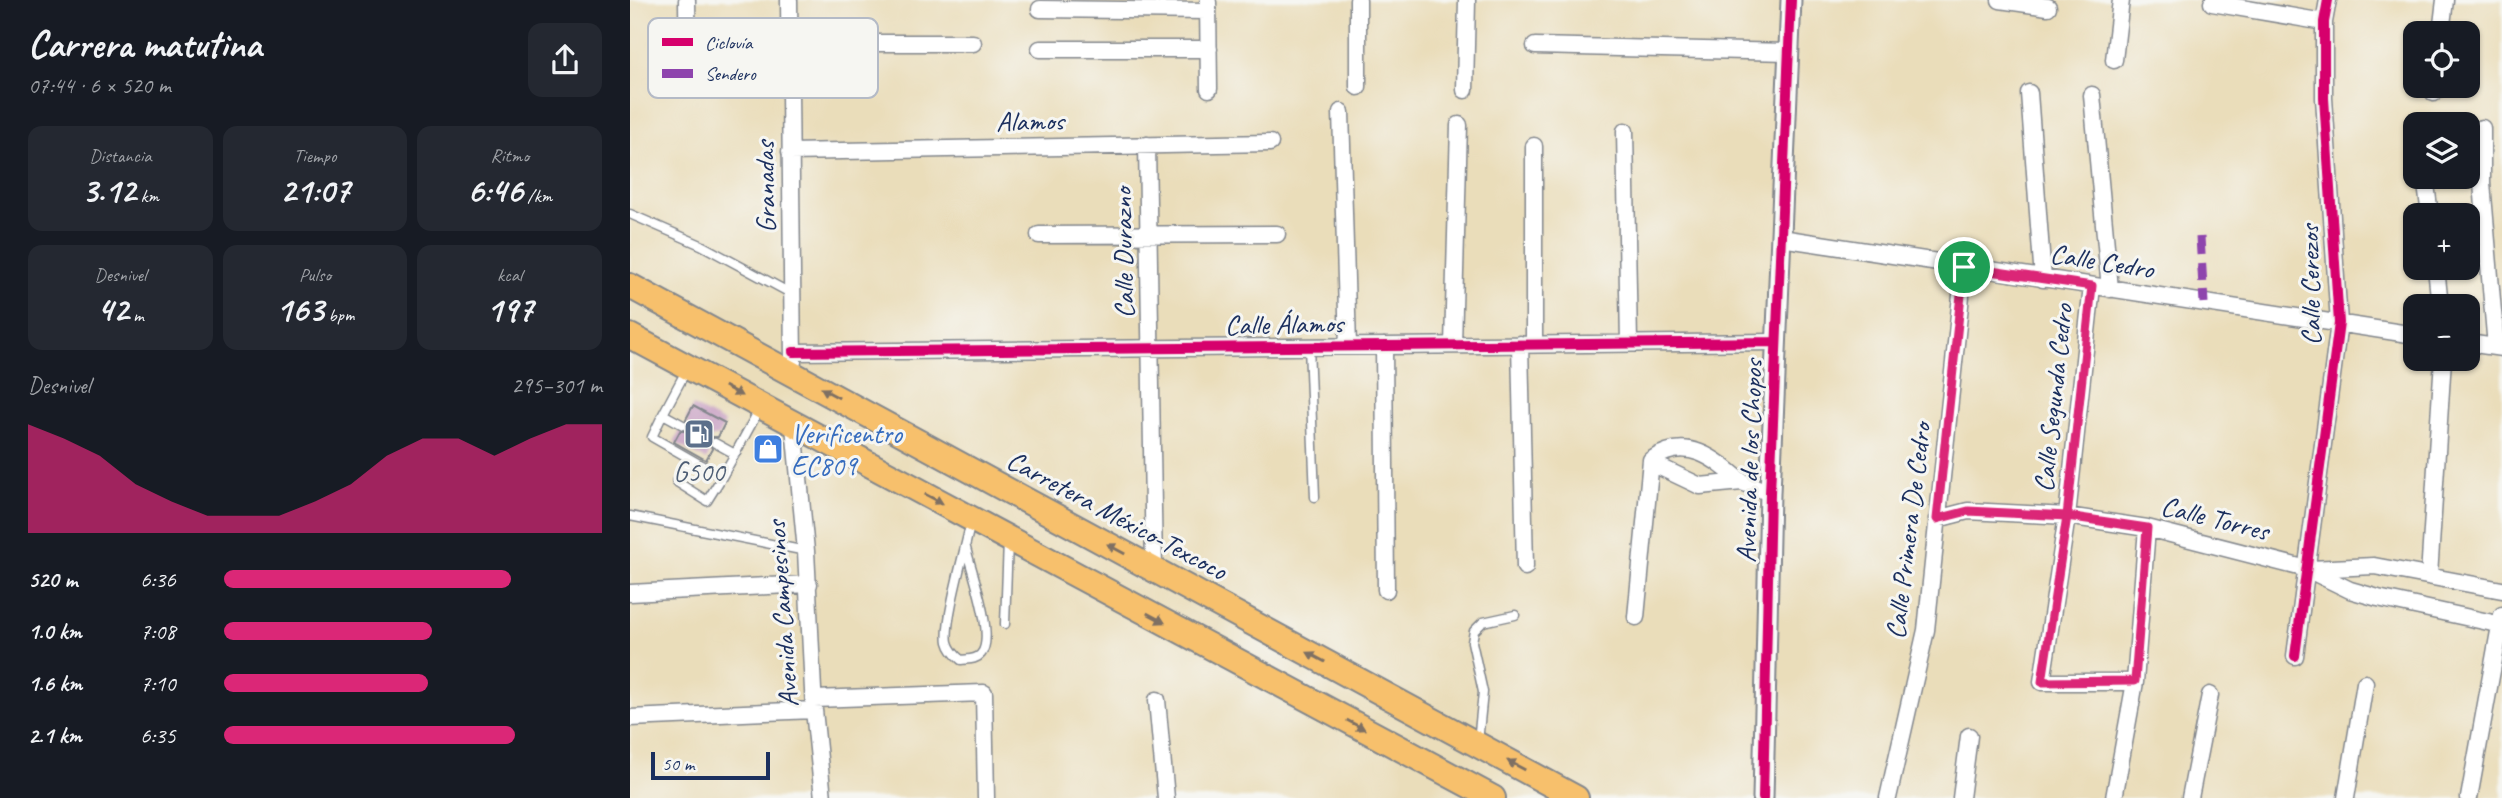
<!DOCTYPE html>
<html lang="es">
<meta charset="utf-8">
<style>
body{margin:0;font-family:Caveat,sans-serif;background:#242831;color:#f1f3f6;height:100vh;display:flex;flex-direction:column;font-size:26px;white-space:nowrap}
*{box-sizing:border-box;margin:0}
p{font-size:23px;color:#9ea1a6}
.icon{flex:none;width:38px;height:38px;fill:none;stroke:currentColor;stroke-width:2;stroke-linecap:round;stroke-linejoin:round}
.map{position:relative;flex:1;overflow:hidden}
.details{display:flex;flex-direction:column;background:#171b24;width:630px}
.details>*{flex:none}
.controls{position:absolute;left:1773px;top:21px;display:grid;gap:14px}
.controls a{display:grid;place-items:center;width:77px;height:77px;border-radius:14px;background:#171b24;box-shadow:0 2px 5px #0004;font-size:35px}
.scale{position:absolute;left:21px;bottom:18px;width:119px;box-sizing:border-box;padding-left:7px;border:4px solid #1b2f5e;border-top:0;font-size:19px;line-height:24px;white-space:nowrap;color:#1b2f5e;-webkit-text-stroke:5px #f6f6f2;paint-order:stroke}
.pin{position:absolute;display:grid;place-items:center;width:60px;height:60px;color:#fff;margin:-30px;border:4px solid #fff;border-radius:50%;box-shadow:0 2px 7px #0007}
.round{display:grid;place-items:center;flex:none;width:74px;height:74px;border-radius:14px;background:#242831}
.summary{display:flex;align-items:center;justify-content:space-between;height:119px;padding:0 28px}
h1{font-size:38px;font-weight:700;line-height:52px}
.figures{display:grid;grid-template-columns:repeat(3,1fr);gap:10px;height:119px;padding:7px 28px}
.figures div{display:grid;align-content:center;border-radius:14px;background:#242831;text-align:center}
.figures b{font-size:35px;font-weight:700}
.figures small{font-size:19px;font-weight:400}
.figures p{font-size:19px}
.chart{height:196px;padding:14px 28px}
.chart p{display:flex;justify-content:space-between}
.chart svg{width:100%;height:126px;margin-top:7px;fill:#db2777;opacity:.7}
ul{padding:0 28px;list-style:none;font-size:23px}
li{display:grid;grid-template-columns:112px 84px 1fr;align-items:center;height:52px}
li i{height:18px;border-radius:9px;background:#db2777}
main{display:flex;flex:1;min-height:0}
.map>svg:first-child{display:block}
.building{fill:#c59ac0}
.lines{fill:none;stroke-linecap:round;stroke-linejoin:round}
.service-casing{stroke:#82868c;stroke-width:11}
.minor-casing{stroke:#82868c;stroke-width:19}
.tertiary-casing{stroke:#82868c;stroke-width:23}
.trunk-casing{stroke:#82868c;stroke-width:28}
.service{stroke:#fff;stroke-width:8}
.minor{stroke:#fff;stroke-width:16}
.tertiary{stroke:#fff;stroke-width:19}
.trunk{stroke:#f7c06c;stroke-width:24}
.quiet{stroke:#8e44ad;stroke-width:9;stroke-dasharray:18 9;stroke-linecap:butt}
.cycleway-casing{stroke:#f6f6f2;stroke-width:15}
.cycleway{stroke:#d6006c;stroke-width:10}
.oneway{fill:#7e7064}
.route-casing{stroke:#fff;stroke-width:14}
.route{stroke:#db2777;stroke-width:9}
.labels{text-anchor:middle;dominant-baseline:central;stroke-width:6;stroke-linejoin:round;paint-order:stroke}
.street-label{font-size:28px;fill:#1b2f5e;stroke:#f6f6f2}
.shop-label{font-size:28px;fill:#366cbe;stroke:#f6f6f2;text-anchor:start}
.service-label{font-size:28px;fill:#4e5e75;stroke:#f6f6f2}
.key{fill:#f6f6f2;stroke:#b4bac6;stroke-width:2}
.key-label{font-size:19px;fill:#1b2f5e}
</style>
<main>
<section class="details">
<div class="summary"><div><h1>Carrera matutina</h1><p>07:44 · 6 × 520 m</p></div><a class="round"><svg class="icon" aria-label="share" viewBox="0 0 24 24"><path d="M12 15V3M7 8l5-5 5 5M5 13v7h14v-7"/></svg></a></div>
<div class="figures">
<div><p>Distancia</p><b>3.12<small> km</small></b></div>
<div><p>Tiempo</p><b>21:07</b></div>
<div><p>Ritmo</p><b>6:46<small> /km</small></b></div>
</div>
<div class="figures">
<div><p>Desnivel</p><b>42<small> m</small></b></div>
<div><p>Pulso</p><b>163<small> bpm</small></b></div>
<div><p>kcal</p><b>197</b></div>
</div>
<div class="chart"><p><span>Desnivel</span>295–301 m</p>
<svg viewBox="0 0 160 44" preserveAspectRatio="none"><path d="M0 44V6L10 11L20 17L30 27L40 33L50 38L60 38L70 38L80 33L90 27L100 17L110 11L120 11L130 17L140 11L150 6L160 6V44z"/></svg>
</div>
<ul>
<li><b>520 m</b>6:36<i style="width:76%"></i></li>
<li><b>1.0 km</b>7:08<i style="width:55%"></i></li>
<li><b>1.6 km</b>7:10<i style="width:54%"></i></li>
<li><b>2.1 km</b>6:35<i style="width:77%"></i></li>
</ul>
</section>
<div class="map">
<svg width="1872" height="798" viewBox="0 0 1872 798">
<rect width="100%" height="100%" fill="#f6f6f2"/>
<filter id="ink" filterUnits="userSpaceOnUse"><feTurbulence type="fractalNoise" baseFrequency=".0143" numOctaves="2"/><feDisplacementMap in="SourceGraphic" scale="14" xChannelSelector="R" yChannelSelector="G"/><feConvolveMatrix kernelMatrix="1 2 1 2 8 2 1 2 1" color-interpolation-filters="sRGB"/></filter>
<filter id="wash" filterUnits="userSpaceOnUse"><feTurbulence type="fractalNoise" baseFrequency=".00686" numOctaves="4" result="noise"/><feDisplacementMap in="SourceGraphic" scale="28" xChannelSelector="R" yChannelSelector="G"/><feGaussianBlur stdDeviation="1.57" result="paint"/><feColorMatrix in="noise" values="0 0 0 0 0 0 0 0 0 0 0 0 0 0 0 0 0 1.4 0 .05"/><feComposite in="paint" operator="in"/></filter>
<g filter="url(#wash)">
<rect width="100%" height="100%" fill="#eaddba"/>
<g id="blocks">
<path class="building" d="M63,406L95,423L88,437H82L79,440L82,449L76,460L44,442L50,431H56L59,428L56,419Z"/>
</g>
</g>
<g filter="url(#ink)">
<use href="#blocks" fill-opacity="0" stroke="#82868c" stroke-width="2"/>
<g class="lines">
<g class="service-casing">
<path id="service" d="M0,214L71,245L162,294
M679,346L685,497
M33,414L22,437L92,477L105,454
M53,425L33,414L57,369
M85,443L105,454L129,410
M59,460L47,482L77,501L92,477
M0,516L176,551
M336,548C341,570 366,637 351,654C346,660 338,659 331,660C325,655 320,650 318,642C314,621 336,547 341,521
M375,624L378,541
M848,742L853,692L842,642L844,631L853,622L885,615"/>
</g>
<g class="minor-casing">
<path id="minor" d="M57,0L58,85
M159,0L163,362
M1370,0L1418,7
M578,2L579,89
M1582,3L1694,22
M410,9L578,11
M1811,33L1815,0
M160,43H343
M905,46L1159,52
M410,49H579
M1484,60L1491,0
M728,87V0
M835,90L837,0
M1399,93L1413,279
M1804,93L1805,86
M1462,95L1480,289
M711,112L718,346
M1789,123V124
M1852,128V183L1866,347
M995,131L999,343
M517,145L524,569
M904,146V344
M160,152L640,143
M1795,177L1800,215
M409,235L647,234
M1151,238L1785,335
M1806,268L1810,306
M1462,286L1437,516L1412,682H1505
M1838,343L1872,348
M890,344L895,567
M823,345L829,125
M754,346L756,590
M163,352L1146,342
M164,426L176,551L184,710L193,798
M1021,460L1030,467L1070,486L1112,482L1140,493
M1021,460C1057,435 1084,458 1112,482
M1307,519L1338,511L1437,516L1517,528L1677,569L1720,590L1748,598L1872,625
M1680,569L1744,566L1872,590
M1799,576L1813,359
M0,593L179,584
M1006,617L1021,460
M1665,656L1709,323L1694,98V22L1698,0
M184,699L354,693L356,798
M527,700L536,798
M0,718L184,710
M1258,798L1296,630L1334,267
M1331,798L1339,736
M1484,798L1505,682L1517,528
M1560,798L1580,695
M1716,798L1735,683
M1839,798L1872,615"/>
</g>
<g class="tertiary-casing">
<path id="tertiary" d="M1133,798L1140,493L1161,0"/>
</g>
<g class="trunk-casing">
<path id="trunk" d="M0,286L946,798
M0,336L863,798"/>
</g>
<use href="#service" class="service"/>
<use href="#minor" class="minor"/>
<use href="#tertiary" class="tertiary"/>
<use href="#trunk" class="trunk"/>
<path class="quiet" d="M1570,237L1574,303"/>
<g class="cycleway-casing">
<path id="cycleway" d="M163,352L1146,342
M1665,656L1709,323L1694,98V22L1698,0
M1133,798L1140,493L1161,0"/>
</g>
<use href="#cycleway" class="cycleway"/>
</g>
<defs><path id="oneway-solid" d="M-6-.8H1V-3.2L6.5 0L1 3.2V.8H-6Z" transform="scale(1.75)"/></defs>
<g class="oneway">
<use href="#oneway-solid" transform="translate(103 391) rotate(29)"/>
<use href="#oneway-solid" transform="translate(200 393) rotate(-151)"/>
<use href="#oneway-solid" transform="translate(304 499) rotate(28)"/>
<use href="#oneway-solid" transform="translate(486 549) rotate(-151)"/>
<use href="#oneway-solid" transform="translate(526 618) rotate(28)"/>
<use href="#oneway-solid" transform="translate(686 657) rotate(-152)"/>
<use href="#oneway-solid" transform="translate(726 725) rotate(28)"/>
<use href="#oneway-solid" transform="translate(886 765) rotate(-152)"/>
</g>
</g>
<g class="lines" filter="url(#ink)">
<g class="route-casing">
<path id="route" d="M1334,267L1462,286L1437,516L1517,528L1505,681L1412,682L1437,516L1338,511L1307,519L1334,267"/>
</g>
<use href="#route" class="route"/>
</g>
<defs>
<g id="fuel-square" transform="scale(1.575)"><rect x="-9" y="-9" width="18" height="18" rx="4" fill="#5c6f8a" stroke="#f6f6f2"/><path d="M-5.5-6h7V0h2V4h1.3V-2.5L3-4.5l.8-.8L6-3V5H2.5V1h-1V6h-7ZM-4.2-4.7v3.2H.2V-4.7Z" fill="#fff"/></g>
<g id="shop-square" transform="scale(1.575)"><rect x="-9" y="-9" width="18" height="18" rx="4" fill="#3f7fe0" stroke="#f6f6f2"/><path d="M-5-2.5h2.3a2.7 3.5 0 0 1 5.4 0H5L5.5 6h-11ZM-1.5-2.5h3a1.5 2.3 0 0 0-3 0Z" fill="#fff"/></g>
</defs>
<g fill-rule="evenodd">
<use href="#fuel-square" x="69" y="434"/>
<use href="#shop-square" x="138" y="449"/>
</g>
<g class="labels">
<g class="street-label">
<text transform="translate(400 121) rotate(-1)">Alamos</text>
<text transform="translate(135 187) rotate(-91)">Granadas</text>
<text transform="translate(493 253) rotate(-91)">Calle Durazno</text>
<text transform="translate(1472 261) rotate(9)">Calle Cedro</text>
<text transform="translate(1680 285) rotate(-91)">Calle Cerezos</text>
<text transform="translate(654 324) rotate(-1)">Calle Álamos</text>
<text transform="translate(1423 398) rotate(-84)">Calle Segunda Cedro</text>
<text transform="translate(1119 461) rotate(-88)">Avenida de los Chopos</text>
<text transform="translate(487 515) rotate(28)">Carretera México-Texcoco</text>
<text transform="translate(1585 518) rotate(14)">Calle Torres</text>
<text transform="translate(1278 531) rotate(-83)">Calle Primera De Cedro</text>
<text transform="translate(152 614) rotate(-94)">Avenida Campesinos</text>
</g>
<g class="shop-label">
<text x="161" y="433">Verificentro<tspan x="161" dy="32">EC809</tspan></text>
</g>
<g class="service-label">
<text x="69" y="471">G500</text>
</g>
</g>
<rect x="18" y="18" width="230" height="80" rx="10" class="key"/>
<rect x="32" y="38" width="31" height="8" fill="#d6006c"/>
<rect x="32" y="69" width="31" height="9" fill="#8e44ad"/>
<g class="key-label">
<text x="75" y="49">Ciclovía</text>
<text x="75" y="80">Sendero</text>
</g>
</svg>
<div class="controls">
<a><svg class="icon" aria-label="locate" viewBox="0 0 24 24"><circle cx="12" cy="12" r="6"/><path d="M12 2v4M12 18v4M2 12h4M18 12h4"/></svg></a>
<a><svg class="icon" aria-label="layers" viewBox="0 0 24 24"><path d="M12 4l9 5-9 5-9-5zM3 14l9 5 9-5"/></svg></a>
<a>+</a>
<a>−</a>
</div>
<div class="scale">50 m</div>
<div class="pin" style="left:1334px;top:267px;background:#1e9e55"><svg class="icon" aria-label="arrive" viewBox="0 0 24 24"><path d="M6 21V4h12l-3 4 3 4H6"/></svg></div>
</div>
</main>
